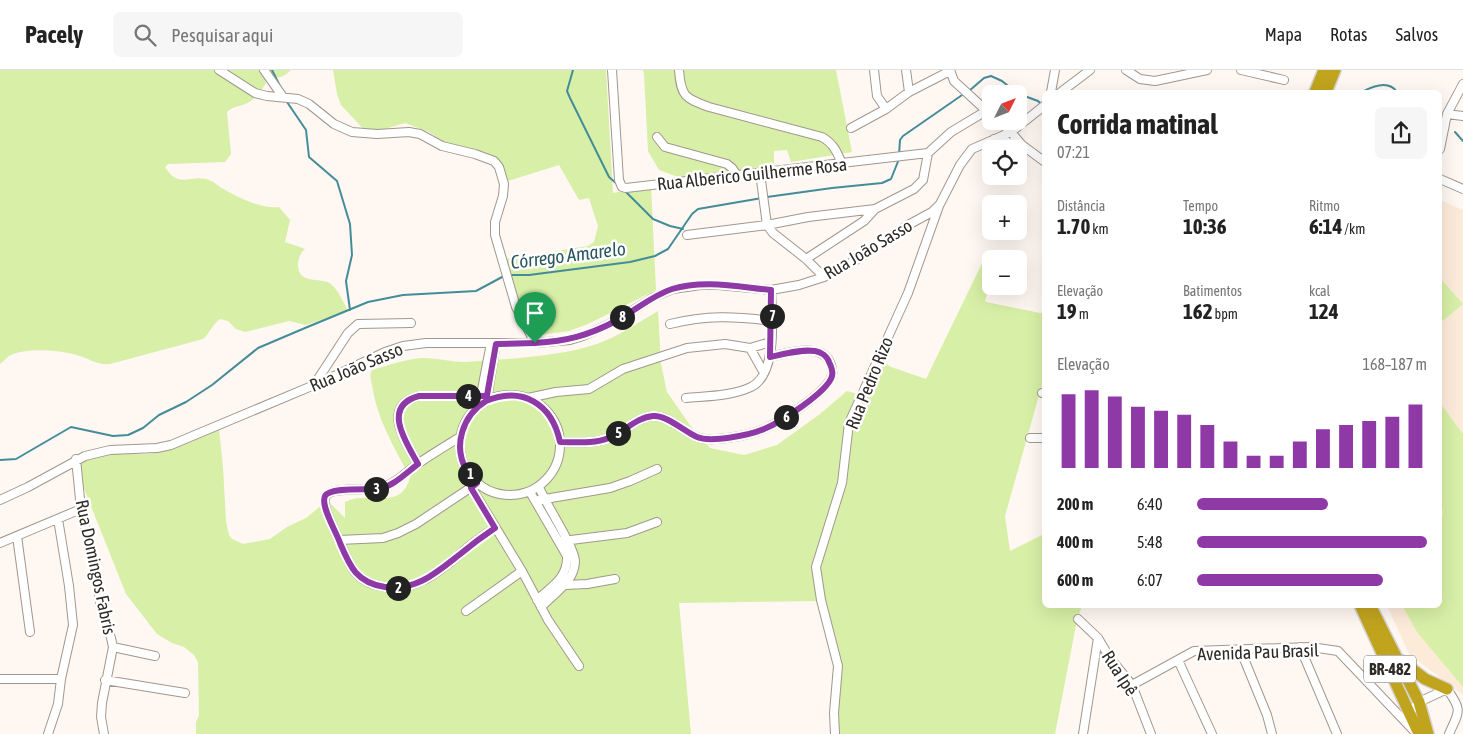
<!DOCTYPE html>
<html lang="pt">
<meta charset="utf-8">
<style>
body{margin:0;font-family:"Asap Condensed",sans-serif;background:#f6f6f6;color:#222;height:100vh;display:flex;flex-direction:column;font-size:19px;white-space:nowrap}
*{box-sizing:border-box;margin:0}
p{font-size:16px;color:#767676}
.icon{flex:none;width:28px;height:28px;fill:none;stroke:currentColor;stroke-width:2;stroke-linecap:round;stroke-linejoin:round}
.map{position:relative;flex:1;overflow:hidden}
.details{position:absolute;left:1042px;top:20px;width:400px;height:518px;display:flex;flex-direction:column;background:#fff;border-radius:8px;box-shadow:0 5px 20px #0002}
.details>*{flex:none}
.needle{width:32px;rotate:48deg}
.controls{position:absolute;left:982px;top:15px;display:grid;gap:10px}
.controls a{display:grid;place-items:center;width:45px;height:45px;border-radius:8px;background:#fff;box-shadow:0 5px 20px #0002;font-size:25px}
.pin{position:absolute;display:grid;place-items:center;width:42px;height:42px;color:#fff;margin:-51px -21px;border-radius:50% 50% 50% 0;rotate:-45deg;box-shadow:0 0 5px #0007}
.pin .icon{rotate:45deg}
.km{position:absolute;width:25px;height:25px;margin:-12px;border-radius:50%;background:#222;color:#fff;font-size:14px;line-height:25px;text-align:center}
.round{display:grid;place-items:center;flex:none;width:52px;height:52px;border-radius:8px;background:#f6f6f6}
.headline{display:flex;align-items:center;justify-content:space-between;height:85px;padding:0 15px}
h1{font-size:28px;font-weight:700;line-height:38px}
.metrics{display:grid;grid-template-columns:repeat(3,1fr);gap:8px;height:85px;padding:5px 15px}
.metrics div{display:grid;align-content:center}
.metrics b{font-size:21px;font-weight:700}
.metrics small{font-size:14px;font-weight:400}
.metrics p{font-size:14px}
.chart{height:140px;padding:10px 15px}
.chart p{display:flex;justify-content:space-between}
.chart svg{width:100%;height:90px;margin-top:5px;stroke:#8f39a7;stroke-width:6}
ul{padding:0 15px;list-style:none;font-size:16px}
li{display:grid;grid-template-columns:80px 60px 1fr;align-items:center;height:38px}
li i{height:12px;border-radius:6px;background:#8f39a7}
header{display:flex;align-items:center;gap:30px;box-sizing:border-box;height:70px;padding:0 25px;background:#fff;border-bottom:1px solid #e0e0e0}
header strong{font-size:24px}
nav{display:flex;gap:28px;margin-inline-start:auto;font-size:18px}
.search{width:350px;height:45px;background:#f6f6f6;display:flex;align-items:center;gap:12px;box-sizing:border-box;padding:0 18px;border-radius:8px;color:#767676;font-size:19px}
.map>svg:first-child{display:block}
.industrial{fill:#fdebda}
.green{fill:#d7efa6}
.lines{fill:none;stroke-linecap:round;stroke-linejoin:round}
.stream{stroke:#458c9a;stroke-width:2}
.minor-casing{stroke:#a2978d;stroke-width:10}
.highway-casing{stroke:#d5d4d4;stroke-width:14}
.minor{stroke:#fff;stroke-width:8}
.highway{stroke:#c1a41e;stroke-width:11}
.route-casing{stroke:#fff;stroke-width:10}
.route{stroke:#8f39a7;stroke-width:6}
.labels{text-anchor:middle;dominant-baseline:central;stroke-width:5;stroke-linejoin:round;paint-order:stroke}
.shield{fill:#fff;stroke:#6d6a67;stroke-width:1}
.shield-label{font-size:16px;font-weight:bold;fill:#2e2a26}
.street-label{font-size:18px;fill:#2e2a26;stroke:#fff}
.water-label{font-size:19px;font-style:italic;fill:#295660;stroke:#fff}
</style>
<header>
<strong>Pacely</strong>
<div class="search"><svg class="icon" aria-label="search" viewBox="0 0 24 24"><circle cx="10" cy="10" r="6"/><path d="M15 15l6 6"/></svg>Pesquisar aqui</div>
<nav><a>Mapa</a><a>Rotas</a><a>Salvos</a></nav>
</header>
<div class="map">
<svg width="1463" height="664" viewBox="0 0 1463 664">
<rect width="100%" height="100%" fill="#fff7f1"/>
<path class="industrial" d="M1440,130L1463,140V625L1409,584L1387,535H1440Z"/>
<path class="green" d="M0,0H291C284,7 278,9 269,7C264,17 256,30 245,34C238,37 233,36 227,42L231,84L225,92L168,94L165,97C180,121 192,102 211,111C214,112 217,115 220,117C237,127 260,139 279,137L290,150L285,172L305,179C301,182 299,187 298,193C297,216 320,206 331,214C339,221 343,232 348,241L306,255L289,251L245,262L236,259L228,251L220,249C212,255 210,263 203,269L110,294C97,295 92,290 80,286C62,280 26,277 9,286C6,288 3,292 0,294Z
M333,0H606L613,123L651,116L656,220L588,254L569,261L533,266L538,250L533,242L523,241L505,189L588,176L594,172L598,156L589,128L579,130L559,95L508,111L500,95L450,76L429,62L405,53L368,64L341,35L337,24Z
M643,0H836L852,82L791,92L787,80L774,81V95L681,108L659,100L648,81L644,4Z
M987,183L995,189H991V215L985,230L986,232L1045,244V304L1005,446L1010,481L1044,464L1045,535H1082L1076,555L1055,664H835L837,620L824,531L679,533L691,664H196V652L199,645L198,592L194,585L184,577L172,573L157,564L126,524L79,406V393C88,388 112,381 123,382C131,383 138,385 146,384C169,383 198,368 219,359L223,397L226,451L229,465L232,469L243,474L270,469L287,457L306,448L328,430L332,435L345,448V432C368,419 401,443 410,407C394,377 377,349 372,315C371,309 369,305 372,300C389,295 406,289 423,288C438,288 451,292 465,292C507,289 558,287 597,274C619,266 638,253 658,241L661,294L667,322L692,358L710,378L744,385L777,375L820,344L847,321L860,325L879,289L891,297L926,309Z
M1440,208L1463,234L1440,253Z
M1440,333L1463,364V617L1417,562L1402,535H1440V449L1443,443L1440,427Z"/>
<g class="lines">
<path class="stream" d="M272,0L282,20
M573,0L567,21L570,28L609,107L617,114
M969,21L984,8L991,6L1002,11L1018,24
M1362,22C1373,16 1389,10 1397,22
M1019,24L1038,31L1041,34
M287,32L306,60L309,87L337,111L350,154L352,185L346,211L350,240
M1455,62L1463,71
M899,85L900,70L903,66L965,23
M626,122L653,149L670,156L683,159
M767,127L832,118L882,113L891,109L899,89
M509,205H529L630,192L655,186L668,179L692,144L698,139L762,128
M0,390L16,389L71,357L113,366L128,365L143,358L159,345L186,332L212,315L258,278L305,258L368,232L403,225L476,221L504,206"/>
<g class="minor-casing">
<path id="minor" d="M219,0L255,23L267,26L298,29L309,34L334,54L352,62L377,64L409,62L420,64L442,76L475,84L494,91L499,97L504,114L503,126L495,152V165L516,237L535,273
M264,0L283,27
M612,0L619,110L622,117L626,118L928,83L951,62L986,41
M679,0C681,27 685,28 709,37L822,67C834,74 837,82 842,94
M874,0L877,26L886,39
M906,0L909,22
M950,0L954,11L991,45
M1126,0L1140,9L1155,11L1207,0
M1241,0L1284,10
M1051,22L1055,0
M1061,22L1090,0
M1447,44L1463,46
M998,51L1011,62L1022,75L1045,92
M851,58L886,39L909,22L950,1
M657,67L665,77L727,94L732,98L737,105
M994,69L1022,75
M1440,79L1447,44L1463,14
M760,103L767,155L773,163L806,189L824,207
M1440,109L1463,119
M687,165L767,155L808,147L875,139
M806,189L864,151L875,139L914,119L923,110L928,83
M670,254C706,245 735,246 772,251
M750,278L771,272
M314,315L348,263L358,254L411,253
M1042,323L1045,322
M460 375a50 50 0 1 1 100 0a50 50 0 1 1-100 0Z
M528,328L556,322L589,319L623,299L687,278L725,274L750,278L764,303
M686,328C707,326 732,326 751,317C778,304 772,245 771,220
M487,329L496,273
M480,330L491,273
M460,367C447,375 432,384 419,393C407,401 396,414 381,418C369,421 331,416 326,426C320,435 336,462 340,472C350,497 356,513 385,517C416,521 436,504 459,485C470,475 482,466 495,458
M1030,368H1045
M560,372C576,372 594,374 609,368C624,362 637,347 653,346C668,345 684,362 697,367C711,373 750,365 764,359C782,351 817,328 828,313C833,307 833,302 831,295C823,271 788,283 770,287
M76,389L81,439L92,484L101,537L111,568L113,577L102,633L101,647L104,664
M418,394C406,372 380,336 419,326H487
M471,417L522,501L548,550L579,596
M539,417C546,435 574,476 575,491C575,496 573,502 571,506C564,518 551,527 541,537
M530,422L567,486C568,508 552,516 537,530
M0,430L28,417L85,386L110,380L157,378L171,375L319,313L385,282L403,276L426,273H535L570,270L583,266L616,251L654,227L673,219L701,215H718L771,220L799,215L824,207L856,190L908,155L932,142L940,134L960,95L972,79L1011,62L1045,35
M539,430L610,418L630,411L657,399
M17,466L30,562
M339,470L383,468L398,463L416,454L473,416
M563,471L627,463L657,452
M0,473L81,439
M565,515L587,514L615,509
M466,541L522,501
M1078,549L1098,568L1110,588L1132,615L1151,664
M113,577L155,586
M1300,577L1337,664
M1240,579L1267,645L1272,664
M1178,590L1212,664
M0,609H61
M105,610L185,623
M1132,615L1194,581L1311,577L1338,581L1416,663
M1410,642L1419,632L1447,619C1463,641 1459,641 1449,664
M48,664L58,634L61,609L73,555L69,516L58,449
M835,664L834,643L838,596L821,530L816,497L842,413L849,353L908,223L939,136
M1083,664L1098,568"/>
</g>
<g class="highway-casing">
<path id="highway" d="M1315,22L1324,0
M1326,22L1335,0
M1360,535L1419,664
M1370,535L1419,632L1428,664
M1400,590L1425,609L1447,619"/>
</g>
<use href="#minor" class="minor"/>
<use href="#highway" class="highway"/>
</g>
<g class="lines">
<g class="route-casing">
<path id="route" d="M535,273L496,274L486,331C463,345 452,376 467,401C470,405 474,409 477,413L471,418L495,458C483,466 471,475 459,485C436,503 416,521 385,517C357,513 350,497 340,473C337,463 320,436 325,426C330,417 366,420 376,419C392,418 406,403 418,394C406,372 381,336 419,326H487L486,331C523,316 552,334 560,372C576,372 594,374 609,368C624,362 637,347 653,346C667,345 685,362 697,367C711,373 750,365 764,359C779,353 828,322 832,306C833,302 831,296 829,292C827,286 821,282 815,281C801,279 784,284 770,287L771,220C739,217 704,209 672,219C651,226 635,241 616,251C587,266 567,271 535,273"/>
</g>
<use href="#route" class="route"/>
</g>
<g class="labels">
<rect class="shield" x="1364" y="585.5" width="52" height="27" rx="4"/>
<g class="shield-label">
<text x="1390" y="599">BR-482</text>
</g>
<g class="street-label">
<text transform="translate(752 104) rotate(-6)">Rua Alberico Guilherme Rosa</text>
<text transform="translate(868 179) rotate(-31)">Rua João Sasso</text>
<text transform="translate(356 297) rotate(-23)">Rua João Sasso</text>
<text transform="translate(869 313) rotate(-68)">Rua Pedro Rizo</text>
<text transform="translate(96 497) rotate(78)">Rua Domingos Fabris</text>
<text transform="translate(1258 582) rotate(-2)">Avenida Pau Brasil</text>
<text transform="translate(1120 603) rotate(57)">Rua Ipê</text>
</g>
<g class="water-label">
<text transform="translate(568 185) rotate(-7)">Córrego Amarelo</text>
</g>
</g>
</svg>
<div class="controls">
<a><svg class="needle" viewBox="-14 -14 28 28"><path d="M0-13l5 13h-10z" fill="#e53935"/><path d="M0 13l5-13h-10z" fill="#767676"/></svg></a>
<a><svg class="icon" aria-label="locate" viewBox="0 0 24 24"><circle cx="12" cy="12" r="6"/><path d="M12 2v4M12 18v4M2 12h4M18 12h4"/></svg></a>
<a>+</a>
<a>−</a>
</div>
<div class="pin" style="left:535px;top:273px;background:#1e9e55"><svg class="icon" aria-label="arrive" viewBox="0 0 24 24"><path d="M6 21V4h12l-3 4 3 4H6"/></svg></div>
<b class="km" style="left:470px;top:404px">1</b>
<b class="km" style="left:398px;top:518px">2</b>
<b class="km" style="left:376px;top:419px">3</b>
<b class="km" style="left:468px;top:326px">4</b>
<b class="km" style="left:618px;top:363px">5</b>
<b class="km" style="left:786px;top:347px">6</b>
<b class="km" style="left:772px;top:246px">7</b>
<b class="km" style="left:622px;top:247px">8</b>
<section class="details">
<div class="headline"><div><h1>Corrida matinal</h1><p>07:21</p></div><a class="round"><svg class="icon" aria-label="share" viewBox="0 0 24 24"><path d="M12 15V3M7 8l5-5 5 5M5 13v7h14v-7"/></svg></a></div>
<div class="metrics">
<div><p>Distância</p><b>1.70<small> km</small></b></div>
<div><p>Tempo</p><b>10:36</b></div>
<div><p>Ritmo</p><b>6:14<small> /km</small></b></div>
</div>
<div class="metrics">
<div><p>Elevação</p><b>19<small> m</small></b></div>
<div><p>Batimentos</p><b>162<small> bpm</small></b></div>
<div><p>kcal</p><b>124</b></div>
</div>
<div class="chart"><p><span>Elevação</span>168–187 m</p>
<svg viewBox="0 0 160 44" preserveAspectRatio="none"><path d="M5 44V8M15 44V6M25 44V9M35 44V14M45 44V16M55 44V18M65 44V23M75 44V31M85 44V38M95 44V38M105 44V31M115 44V25M125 44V23M135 44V21M145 44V19M155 44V13"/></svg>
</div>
<ul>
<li><b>200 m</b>6:40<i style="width:57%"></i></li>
<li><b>400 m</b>5:48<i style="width:100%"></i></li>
<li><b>600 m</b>6:07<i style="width:81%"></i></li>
</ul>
</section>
</div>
